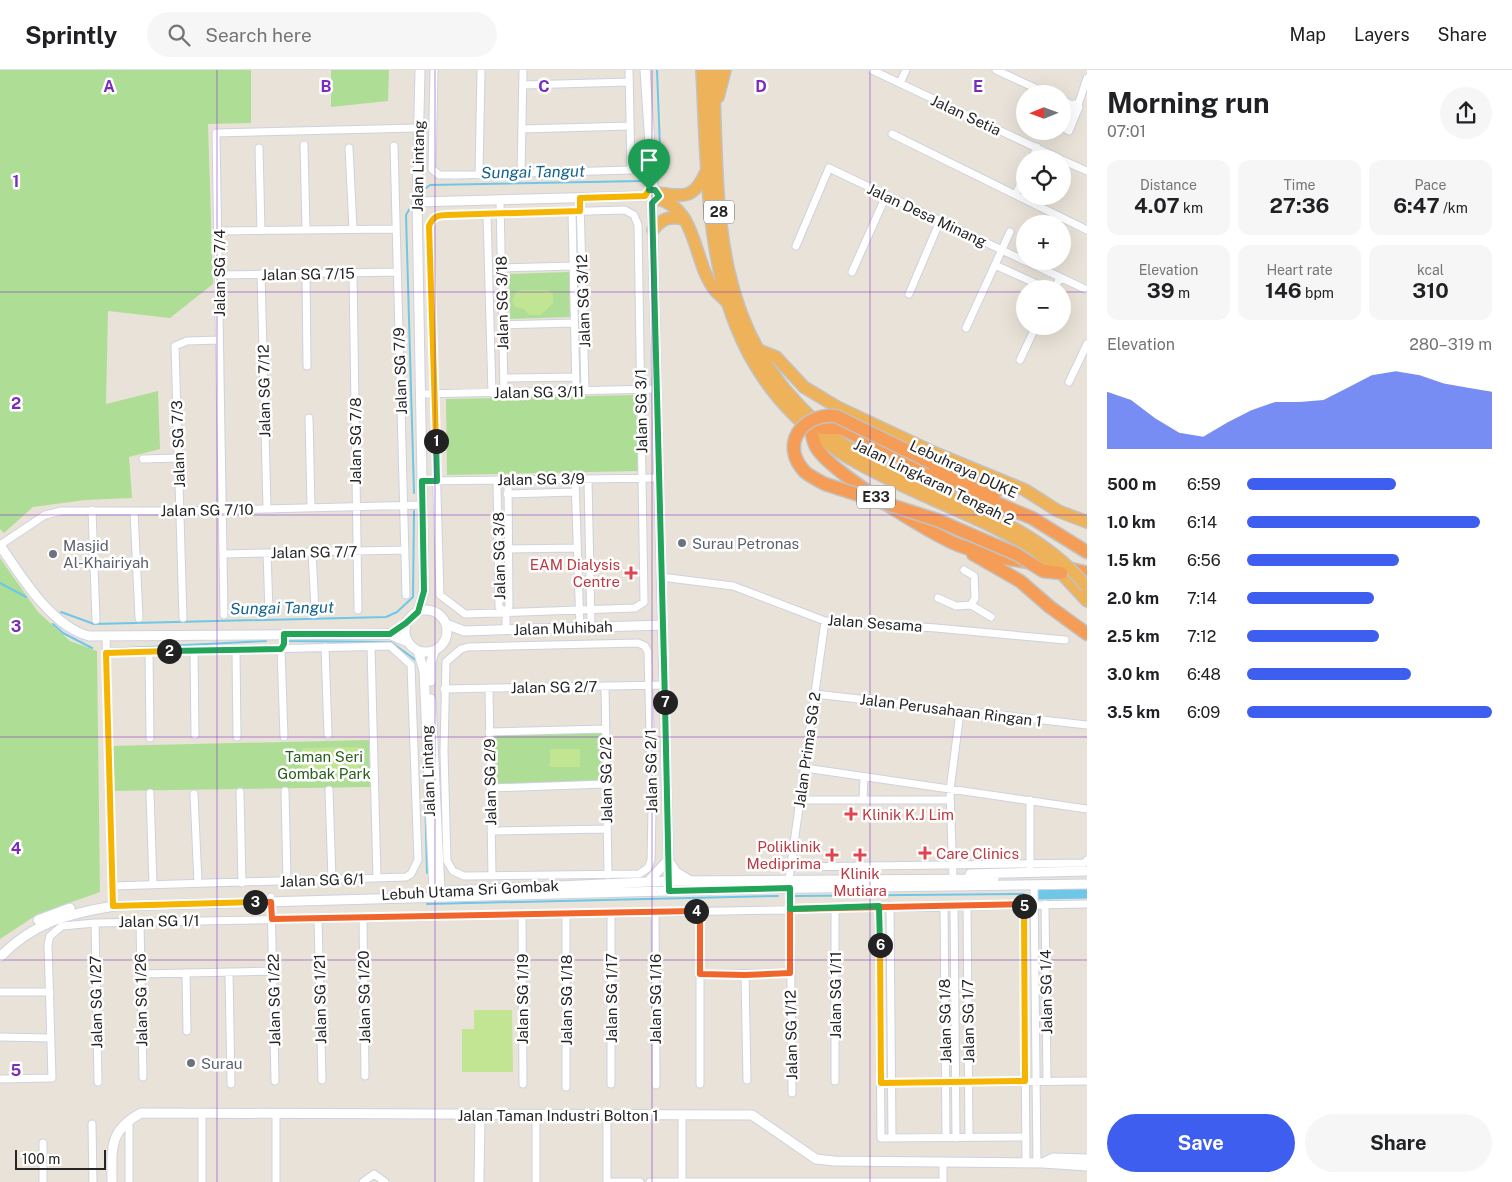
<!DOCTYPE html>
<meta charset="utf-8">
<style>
body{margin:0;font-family:"Public Sans",sans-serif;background:#f6f6f6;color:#202124;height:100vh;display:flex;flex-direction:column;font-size:19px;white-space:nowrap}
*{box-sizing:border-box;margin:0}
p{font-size:16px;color:#757577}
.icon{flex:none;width:28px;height:28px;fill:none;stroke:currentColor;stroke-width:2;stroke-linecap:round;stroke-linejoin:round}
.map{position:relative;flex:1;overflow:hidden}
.drawer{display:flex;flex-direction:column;background:#fff;width:425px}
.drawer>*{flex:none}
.needle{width:32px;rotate:269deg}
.controls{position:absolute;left:1016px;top:15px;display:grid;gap:10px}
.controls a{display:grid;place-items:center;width:55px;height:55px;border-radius:50%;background:#fff;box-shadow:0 5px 20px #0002;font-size:25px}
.scale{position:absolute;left:15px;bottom:12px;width:91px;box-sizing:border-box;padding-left:5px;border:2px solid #262626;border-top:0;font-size:14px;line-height:18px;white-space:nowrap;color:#262626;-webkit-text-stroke:4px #fff;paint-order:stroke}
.pin{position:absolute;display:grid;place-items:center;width:42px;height:42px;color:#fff;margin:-51px -21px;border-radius:50% 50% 50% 0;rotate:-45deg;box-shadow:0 0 5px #0007}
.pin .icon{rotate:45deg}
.km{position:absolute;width:25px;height:25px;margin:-12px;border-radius:50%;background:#222;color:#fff;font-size:14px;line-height:25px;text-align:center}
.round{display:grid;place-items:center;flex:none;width:52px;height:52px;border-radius:26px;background:#f6f6f6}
.summary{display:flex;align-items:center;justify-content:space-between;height:85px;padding:0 20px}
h1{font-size:28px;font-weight:700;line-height:38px}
.stats{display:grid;grid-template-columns:repeat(3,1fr);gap:8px;height:85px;padding:5px 20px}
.stats div{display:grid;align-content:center;border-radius:12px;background:#f6f6f6;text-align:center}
.stats b{font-size:21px;font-weight:700}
.stats small{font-size:14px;font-weight:400}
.stats p{font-size:14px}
.chart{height:140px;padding:10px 20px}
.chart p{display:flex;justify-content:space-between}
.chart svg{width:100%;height:90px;margin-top:5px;fill:#3e5ef0;opacity:.7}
.cta{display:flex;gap:10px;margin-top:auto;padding:10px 20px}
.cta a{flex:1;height:58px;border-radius:30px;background:#3e5ef0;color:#fff;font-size:20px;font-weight:700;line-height:58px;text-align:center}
.cta a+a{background:#f6f6f6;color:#202124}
ul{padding:0 20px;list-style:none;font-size:16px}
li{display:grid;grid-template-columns:80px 60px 1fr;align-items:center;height:38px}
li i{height:12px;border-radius:6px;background:#3e5ef0}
header{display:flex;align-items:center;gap:30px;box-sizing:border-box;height:70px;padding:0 25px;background:#fff;border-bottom:1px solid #e0e0e0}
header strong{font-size:24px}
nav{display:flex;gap:28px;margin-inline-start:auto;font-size:18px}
.search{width:350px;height:45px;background:#f6f6f6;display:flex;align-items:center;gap:12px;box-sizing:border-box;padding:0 18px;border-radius:28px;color:#757577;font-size:19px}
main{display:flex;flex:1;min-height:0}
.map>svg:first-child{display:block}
.green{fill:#aedd96}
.pitch{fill:#c1e592}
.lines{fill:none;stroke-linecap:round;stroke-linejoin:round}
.stream{stroke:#6fc7e7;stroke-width:2}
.river{stroke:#6fc7e7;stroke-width:11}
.minor-casing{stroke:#ced1df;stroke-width:9}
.tertiary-casing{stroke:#ced1df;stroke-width:11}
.trunk-casing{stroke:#c2c2c2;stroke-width:14}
.motorway-casing{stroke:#c2c2c2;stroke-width:15}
.minor{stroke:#fff;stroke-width:7}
.tertiary{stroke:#fff;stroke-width:9}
.trunk{stroke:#eeb25a;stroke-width:11}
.motorway{stroke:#f59c57;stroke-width:12}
.trunk-bridge-casing{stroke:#c2c2c2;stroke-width:14;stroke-linecap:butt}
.motorway-bridge-casing{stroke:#c2c2c2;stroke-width:15;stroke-linecap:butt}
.trunk-bridge{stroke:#eeb25a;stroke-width:11}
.motorway-bridge{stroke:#f59c57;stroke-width:12}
.split-1-casing{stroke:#fff;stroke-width:10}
.split-2-casing{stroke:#fff;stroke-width:10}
.split-3-casing{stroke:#fff;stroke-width:10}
.split-4-casing{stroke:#fff;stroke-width:10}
.split-5-casing{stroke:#fff;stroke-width:10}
.split-6-casing{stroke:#fff;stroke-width:10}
.split-7-casing{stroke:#fff;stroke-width:10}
.split-8-casing{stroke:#fff;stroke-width:10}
.split-1{stroke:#f5b400;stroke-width:6}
.split-2{stroke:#22a559;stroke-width:6}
.split-3{stroke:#f5b400;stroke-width:6}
.split-4{stroke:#f0652b;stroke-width:6}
.split-5{stroke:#f0652b;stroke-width:6}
.split-6{stroke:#f5b400;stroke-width:6}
.split-7{stroke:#22a559;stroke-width:6}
.split-8{stroke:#22a559;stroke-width:6}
.grid{fill:none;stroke:#7b2cbf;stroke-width:1;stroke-opacity:0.55}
.worship-dot{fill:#6b7280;stroke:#fff;stroke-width:2}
.health-dot{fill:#e0444e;stroke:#fff;stroke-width:2}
.labels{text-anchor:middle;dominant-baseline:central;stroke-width:5;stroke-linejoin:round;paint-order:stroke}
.shield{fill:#fff;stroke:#676767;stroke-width:1}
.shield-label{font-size:14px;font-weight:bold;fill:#262626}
.street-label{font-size:15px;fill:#262626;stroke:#fff}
.worship-label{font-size:15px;fill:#5b616d;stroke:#fff;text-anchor:start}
.health-label{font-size:15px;fill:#be3a42;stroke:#fff;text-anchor:end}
.park-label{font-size:15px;fill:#295e1c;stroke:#fff}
.water-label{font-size:16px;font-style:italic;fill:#13638e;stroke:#fff}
.grid-label{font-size:16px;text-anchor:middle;font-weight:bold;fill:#7b2cbf;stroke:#fff;stroke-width:5;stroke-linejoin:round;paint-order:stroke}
</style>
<header>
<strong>Sprintly</strong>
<div class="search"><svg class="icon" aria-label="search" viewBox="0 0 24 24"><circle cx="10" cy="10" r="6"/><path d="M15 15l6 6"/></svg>Search here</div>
<nav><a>Map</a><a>Layers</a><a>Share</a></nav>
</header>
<main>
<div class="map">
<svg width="1087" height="1112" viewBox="0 0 1087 1112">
<rect width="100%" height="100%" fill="#e9e2d8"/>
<path class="green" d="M0,0H251V53L208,54L213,214L170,248L108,241L106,334L158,321L160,379L129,387L132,428L85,430L33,437L4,463L0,459Z
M331,0H389L388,31L331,37Z
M569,202L570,247L510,249L509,204Z
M637,325L638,401L447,405L446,329Z
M0,488L38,542L70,571L97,581L100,822L38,844L0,869Z
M605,659L606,714L490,718L489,662Z
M369,670L370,717L110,721L109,676Z"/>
<path class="pitch" d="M520,220H548L553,224V233L541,245H529L524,239L515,237L512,232L515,223Z
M359,677V708L302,709V678Z
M550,679H580V697H550Z
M474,940H512L513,1002H462V959H474Z"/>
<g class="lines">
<path class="stream" d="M655,110L661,103L657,0
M426,118L430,115L641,111
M413,133L406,145L414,423
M0,513L26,527
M61,542L94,554L386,547L397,542L413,527L414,441
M53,554L63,563L92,578
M286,571L391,572L417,591
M108,579L266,571
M425,723L427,803
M795,826L1024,824
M427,834L778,826"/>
<path class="river" d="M1040,824L1087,823"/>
<g class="minor-casing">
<path id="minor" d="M434,0L432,99L439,105H459L631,100L629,0
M872,0L1060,89
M996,0L1048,24
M900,13L906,0
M523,15L629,12
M1062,30L1074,36
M1075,34L1079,37L1069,61L1064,58Z
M1078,35L1087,8
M522,59L630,56
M892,64L1087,160
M304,75L306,159
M394,76L406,525
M259,78L261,160
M349,78L353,159
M1032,89L1037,77
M1062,90L1087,101
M479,105L481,0
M521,105L523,0
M1016,124L1025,104
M580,128L585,321
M500,130L504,322
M625,140L634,145L638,155L644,532L635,538L465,544L440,525L429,156L438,145Z
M572,142L576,321
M487,145L492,323
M219,161L396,159
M796,176L829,98L1025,191
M1026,191L1087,220
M995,195L1048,219
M501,198L573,196
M852,202L886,126
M306,203L307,296
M353,203L358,540
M261,204L267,438
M219,205L397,202
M1054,219L1060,208
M909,224L940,151
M503,255L574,253
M966,258L1010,162
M1020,290L1036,256
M504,308L576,307
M1069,312L1087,274
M420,324L657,319
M309,348L311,437
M143,389L180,388
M575,409L580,558
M588,409L591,557
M497,410L499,537L506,542
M423,411L659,408
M507,424L575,422
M92,440L96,550
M134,441L139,548
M0,475L45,445L61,441H180L423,435
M508,479L577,478
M312,482L315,540
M267,483L269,542
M223,484L405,480
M964,500L974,506L975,528L971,535
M661,507L733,516L825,551L936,558L1065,570
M938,528L956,536L971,535L991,547
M224,545L216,63L417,58
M183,548L175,276L187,271L219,270
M506,560V542L509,536L508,410
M283,564L284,574L281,579L284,667
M106,567L113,836
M638,573L645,576L648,582L652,741L651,790L648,798L639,804L464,806L453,801L447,791L444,681L446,592L461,579L468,577Z
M325,577L328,665
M371,577L377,808
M236,580L237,667
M194,581L195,665
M149,582L150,668
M106,583L390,576L411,595L418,790L411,804L406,807L112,816
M605,616L608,805
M489,618L492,806
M444,619L664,615
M815,624L1087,655
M489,662L605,659
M805,698L1087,739
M490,718L606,714
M329,720L332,810
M285,721L287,811
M240,722L242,813
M150,723L153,814
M194,724L198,813
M800,730H950
M863,730L864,707
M1030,730V797
M491,761L607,759
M791,797L1084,793L1087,790
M789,809L825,551
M953,809L950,720L960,642
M790,818L792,1023
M1034,820L1037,1093
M271,827L275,1011
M1024,834L1026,1093
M1045,834L1047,1011
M944,835L946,1068
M954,835L956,1068
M967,835L969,1067
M879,836L881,1068L1026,1067
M890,836L892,1068
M700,841V1014
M611,842V1014
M655,842L656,1015
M522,843L523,1014
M566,843V1017
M363,847L365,1006
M318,848L322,1010
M140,852L143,1007
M95,853L98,1012
M229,902L231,1014
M186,903L187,961
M141,904L273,901
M700,904L790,903
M745,905L747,1010
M0,922H50
M0,967L51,968
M0,1009L52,1008L48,874L50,866L62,856L95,853L1087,834
M835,1011V838
M887,1013L1087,1011
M276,1043V1112
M536,1044V1112
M607,1045V1112H640
M682,1045V1112
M129,1050V1112
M92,1054L93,1112
M43,1073V1112
M943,1092V1112
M202,1112V1043
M363,1112L374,1104L385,1112
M650,1112H943"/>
</g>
<g class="tertiary-casing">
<path id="tertiary" d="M645,0L653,119
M417,132L645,126
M652,133L669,815
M0,475C20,505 52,557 89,566L389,564L408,572
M405 561a21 21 0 1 1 42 0a21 21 0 1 1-42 0Z
M418,542L424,521L417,132L420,0
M446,554L464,561L663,555
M418,581L424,601L434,821
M431,611V592L434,582
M431,629L440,821
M668,790L676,802L689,810
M970,804L1087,801
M648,812L668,790
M448,821L669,811L994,809
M38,850L70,838
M0,887C34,852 67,844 114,836L741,819L1087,814
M1043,1093L1053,1088L1087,1089
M112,1112C112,1079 108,1061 141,1043L752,1045L816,1089L834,1091L1043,1093L1087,1096
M479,1112L480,1044"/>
</g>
<g class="trunk-casing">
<path id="trunk" d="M702,0C710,153 702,297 849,388
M713,0C719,118 708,240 797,333C813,350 831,367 851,379
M718,27L725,0
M658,123C684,127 694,129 706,102
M658,129C698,139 693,193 715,220C718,224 722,227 726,231
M653,160C662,148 670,146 684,149
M756,279L776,287L804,317L837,337L935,383L1025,420L1058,441L1087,452
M1061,503L1087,531"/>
</g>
<g class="motorway-casing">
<path id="motorway" d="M810,358C812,364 813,371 816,377C829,401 933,466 961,476C982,484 1006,489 1028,492
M822,358H841L975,424L1032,448L1087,482
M932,393L995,423
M973,484L1020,511L1050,537L1087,564
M1063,497L1087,503"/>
</g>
<use href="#minor" class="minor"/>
<use href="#tertiary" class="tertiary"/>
<use href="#trunk" class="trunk"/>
<use href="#motorway" class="motorway"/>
<g class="trunk-bridge-casing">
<path id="trunk-bridge" d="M851,379C928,427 1027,444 1087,517
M849,388C908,423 974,443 1032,478C1042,485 1052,495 1061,503"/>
</g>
<g class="motorway-bridge-casing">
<path id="motorway-bridge" d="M932,393L836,346C802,343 779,375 805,402C811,407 818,410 825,414L937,450L1016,484L1043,501L1061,503"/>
</g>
<use href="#trunk-bridge" class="trunk-bridge"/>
<use href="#motorway-bridge" class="motorway-bridge"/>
</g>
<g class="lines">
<g class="split-1-casing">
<path id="split-1" d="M436,371L429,156C433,147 437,145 446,145L580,141V128L645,126L649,120"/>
</g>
<g class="split-2-casing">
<path id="split-2" d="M169,581L281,579L284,574V564H390L406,553L418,542L424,521L422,411H437L436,371"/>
</g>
<g class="split-3-casing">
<path id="split-3" d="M169,581L106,583L113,836L255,832"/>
</g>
<g class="split-4-casing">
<path id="split-4" d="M255,832H271L272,849L696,841"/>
</g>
<g class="split-5-casing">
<path id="split-5" d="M696,841H700V904L745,905L790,903V839L1024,834V836"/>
</g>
<g class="split-6-casing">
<path id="split-6" d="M880,875L881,1013L1025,1011L1024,836"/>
</g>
<g class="split-7-casing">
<path id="split-7" d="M665,632L669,821L790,818V839L879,836L880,875"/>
</g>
<g class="split-8-casing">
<path id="split-8" d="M649,120H655L659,126L652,133L665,632"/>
</g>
<use href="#split-1" class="split-1"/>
<use href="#split-2" class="split-2"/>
<use href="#split-3" class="split-3"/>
<use href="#split-4" class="split-4"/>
<use href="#split-5" class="split-5"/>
<use href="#split-6" class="split-6"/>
<use href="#split-7" class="split-7"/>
<use href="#split-8" class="split-8"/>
</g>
<path class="grid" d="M217,0V1112M435,0V1112M652,0V1112M870,0V1112M0,222H1025M1062,222H1087M0,445H1087M0,667H1087M0,890H1087"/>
<g class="worship-dot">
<circle cx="682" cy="473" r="5"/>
<circle cx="53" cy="484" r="5"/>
<circle cx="191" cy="993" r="5"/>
</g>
<g class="health-dot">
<path d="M628.5 495.5h5v5h5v5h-5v5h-5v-5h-5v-5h5z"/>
<path d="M848.5 736.5h5v5h5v5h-5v5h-5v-5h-5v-5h5z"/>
<path d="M922.5 775.5h5v5h5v5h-5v5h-5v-5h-5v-5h5z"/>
<path d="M829.5 777.5h5v5h5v5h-5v5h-5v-5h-5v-5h5z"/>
<path d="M857.5 777.5h5v5h5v5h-5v5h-5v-5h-5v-5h5z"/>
</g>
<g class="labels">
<g class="shield">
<rect x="704" y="130.5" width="30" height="23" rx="4"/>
<rect x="857" y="415.5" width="38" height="23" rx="4"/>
</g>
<g class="shield-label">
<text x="719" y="142">28</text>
<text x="876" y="427">E33</text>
</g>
<g class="street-label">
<text transform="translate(966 45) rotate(25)">Jalan Setia</text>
<text transform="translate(418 96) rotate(-89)">Jalan Lintang</text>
<text transform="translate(927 145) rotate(25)">Jalan Desa Minang</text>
<text transform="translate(219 203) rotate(-90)">Jalan SG 7/4</text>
<text transform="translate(308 204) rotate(-1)">Jalan SG 7/15</text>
<text transform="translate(583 231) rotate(-92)">Jalan SG 3/12</text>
<text transform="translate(502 233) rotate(-91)">Jalan SG 3/18</text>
<text transform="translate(400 301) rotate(-92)">Jalan SG 7/9</text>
<text transform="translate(264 321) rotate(-91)">Jalan SG 7/12</text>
<text transform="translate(539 322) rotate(-1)">Jalan SG 3/11</text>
<text transform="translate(641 341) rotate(-91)">Jalan SG 3/1</text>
<text transform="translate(355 371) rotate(-90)">Jalan SG 7/8</text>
<text transform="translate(178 374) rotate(-92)">Jalan SG 7/3</text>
<text transform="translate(964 399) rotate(25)">Lebuhraya DUKE</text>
<text transform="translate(541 409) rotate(-1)">Jalan SG 3/9</text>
<text transform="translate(934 412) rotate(26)">Jalan Lingkaran Tengah 2</text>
<text transform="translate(207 440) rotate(-1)">Jalan SG 7/10</text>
<text transform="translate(314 482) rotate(-1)">Jalan SG 7/7</text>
<text transform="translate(499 486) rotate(-91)">Jalan SG 3/8</text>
<text transform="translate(875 553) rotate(4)">Jalan Sesama</text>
<text transform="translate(563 558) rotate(-2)">Jalan Muhibah</text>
<text transform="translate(554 617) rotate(-1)">Jalan SG 2/7</text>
<text transform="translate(951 640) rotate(7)">Jalan Perusahaan Ringan 1</text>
<text transform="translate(807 680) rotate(-82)">Jalan Prima SG 2</text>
<text transform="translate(428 701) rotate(-92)">Jalan Lintang</text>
<text transform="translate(651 701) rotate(-91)">Jalan SG 2/1</text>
<text transform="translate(606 710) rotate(-91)">Jalan SG 2/2</text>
<text transform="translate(490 712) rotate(-91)">Jalan SG 2/9</text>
<text transform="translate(322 810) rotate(-2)">Jalan SG 6/1</text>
<text transform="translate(470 820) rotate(-3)">Lebuh Utama Sri Gombak</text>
<text transform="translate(159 851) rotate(-1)">Jalan SG 1/1</text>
<text transform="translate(1046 922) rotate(-91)">Jalan SG 1/4</text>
<text transform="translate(835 925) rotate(-90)">Jalan SG 1/11</text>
<text transform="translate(364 927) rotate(-91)">Jalan SG 1/20</text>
<text transform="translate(611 928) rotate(-90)">Jalan SG 1/17</text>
<text transform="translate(320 929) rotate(-91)">Jalan SG 1/21</text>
<text transform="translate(522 929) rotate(-90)">Jalan SG 1/19</text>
<text transform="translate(655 929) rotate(-90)">Jalan SG 1/16</text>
<text transform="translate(141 930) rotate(-91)">Jalan SG 1/26</text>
<text transform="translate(274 930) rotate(-91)">Jalan SG 1/22</text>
<text transform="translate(566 930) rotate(-90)">Jalan SG 1/18</text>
<text transform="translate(96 932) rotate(-91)">Jalan SG 1/27</text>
<text transform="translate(945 951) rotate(-91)">Jalan SG 1/8</text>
<text transform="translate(968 951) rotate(-91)">Jalan SG 1/7</text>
<text transform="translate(791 965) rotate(-91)">Jalan SG 1/12</text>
<text x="558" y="1045">Jalan Taman Industri Bolton 1</text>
</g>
<g class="worship-label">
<text x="692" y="473">Surau Petronas</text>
<text x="63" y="475">Masjid<tspan x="63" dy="17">Al-Khairiyah</tspan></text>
<text x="201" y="993">Surau</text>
</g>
<g class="health-label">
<text x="620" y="494">EAM Dialysis<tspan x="620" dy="17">Centre</tspan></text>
<text x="862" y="744" text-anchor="start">Klinik K.J Lim</text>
<text x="821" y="776">Poliklinik<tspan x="821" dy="17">Mediprima</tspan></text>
<text x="936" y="783" text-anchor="start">Care Clinics</text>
<text x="860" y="803" text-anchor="middle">Klinik<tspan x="860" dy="17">Mutiara</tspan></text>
</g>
<g class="park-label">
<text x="324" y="686">Taman Seri<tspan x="324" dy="17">Gombak Park</tspan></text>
</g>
<g class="water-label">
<text transform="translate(533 102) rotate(-1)">Sungai Tangut</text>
<text transform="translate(282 538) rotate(-1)">Sungai Tangut</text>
</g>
</g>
<g class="grid-label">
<text x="109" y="22">A</text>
<text x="326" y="22">B</text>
<text x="544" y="22">C</text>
<text x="761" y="22">D</text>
<text x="978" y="22">E</text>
<text x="16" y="117">1</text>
<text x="16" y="339">2</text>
<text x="16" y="562">3</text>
<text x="16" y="784">4</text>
<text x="16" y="1006">5</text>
</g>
</svg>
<div class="controls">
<a><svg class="needle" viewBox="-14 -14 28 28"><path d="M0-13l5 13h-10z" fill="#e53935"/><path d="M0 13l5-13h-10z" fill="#757577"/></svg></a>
<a><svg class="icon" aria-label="locate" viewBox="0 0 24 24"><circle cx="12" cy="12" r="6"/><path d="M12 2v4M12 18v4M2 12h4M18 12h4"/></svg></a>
<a>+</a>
<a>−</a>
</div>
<div class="scale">100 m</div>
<div class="pin" style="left:649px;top:120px;background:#1e9e55"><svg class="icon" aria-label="arrive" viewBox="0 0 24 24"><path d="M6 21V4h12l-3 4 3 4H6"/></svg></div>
<b class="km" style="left:436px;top:371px">1</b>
<b class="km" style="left:169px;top:581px">2</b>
<b class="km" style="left:255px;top:832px">3</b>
<b class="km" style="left:696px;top:841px">4</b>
<b class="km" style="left:1024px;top:836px">5</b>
<b class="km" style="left:880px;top:875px">6</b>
<b class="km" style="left:665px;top:632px">7</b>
</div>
<section class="drawer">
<div class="summary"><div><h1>Morning run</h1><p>07:01</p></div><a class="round"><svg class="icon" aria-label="share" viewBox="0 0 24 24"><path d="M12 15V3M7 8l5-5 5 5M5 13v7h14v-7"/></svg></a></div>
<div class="stats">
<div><p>Distance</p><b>4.07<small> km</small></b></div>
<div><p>Time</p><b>27:36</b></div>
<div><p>Pace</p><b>6:47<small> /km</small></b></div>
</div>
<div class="stats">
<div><p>Elevation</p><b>39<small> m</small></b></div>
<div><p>Heart rate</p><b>146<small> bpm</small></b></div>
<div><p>kcal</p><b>310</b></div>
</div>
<div class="chart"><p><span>Elevation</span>280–319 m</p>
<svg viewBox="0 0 160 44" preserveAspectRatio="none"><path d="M0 44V16L10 20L20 29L30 36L40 38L50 31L60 25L70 21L80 21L90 20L100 14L110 8L120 6L130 8L140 12L150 14L160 16V44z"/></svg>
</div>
<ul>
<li><b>500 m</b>6:59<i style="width:61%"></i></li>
<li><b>1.0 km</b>6:14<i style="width:95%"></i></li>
<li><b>1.5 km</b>6:56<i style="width:62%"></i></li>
<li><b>2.0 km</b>7:14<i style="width:52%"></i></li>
<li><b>2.5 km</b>7:12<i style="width:54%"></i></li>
<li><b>3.0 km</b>6:48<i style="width:67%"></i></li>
<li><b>3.5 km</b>6:09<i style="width:100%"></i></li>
</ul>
<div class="cta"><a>Save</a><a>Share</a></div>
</section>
</main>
